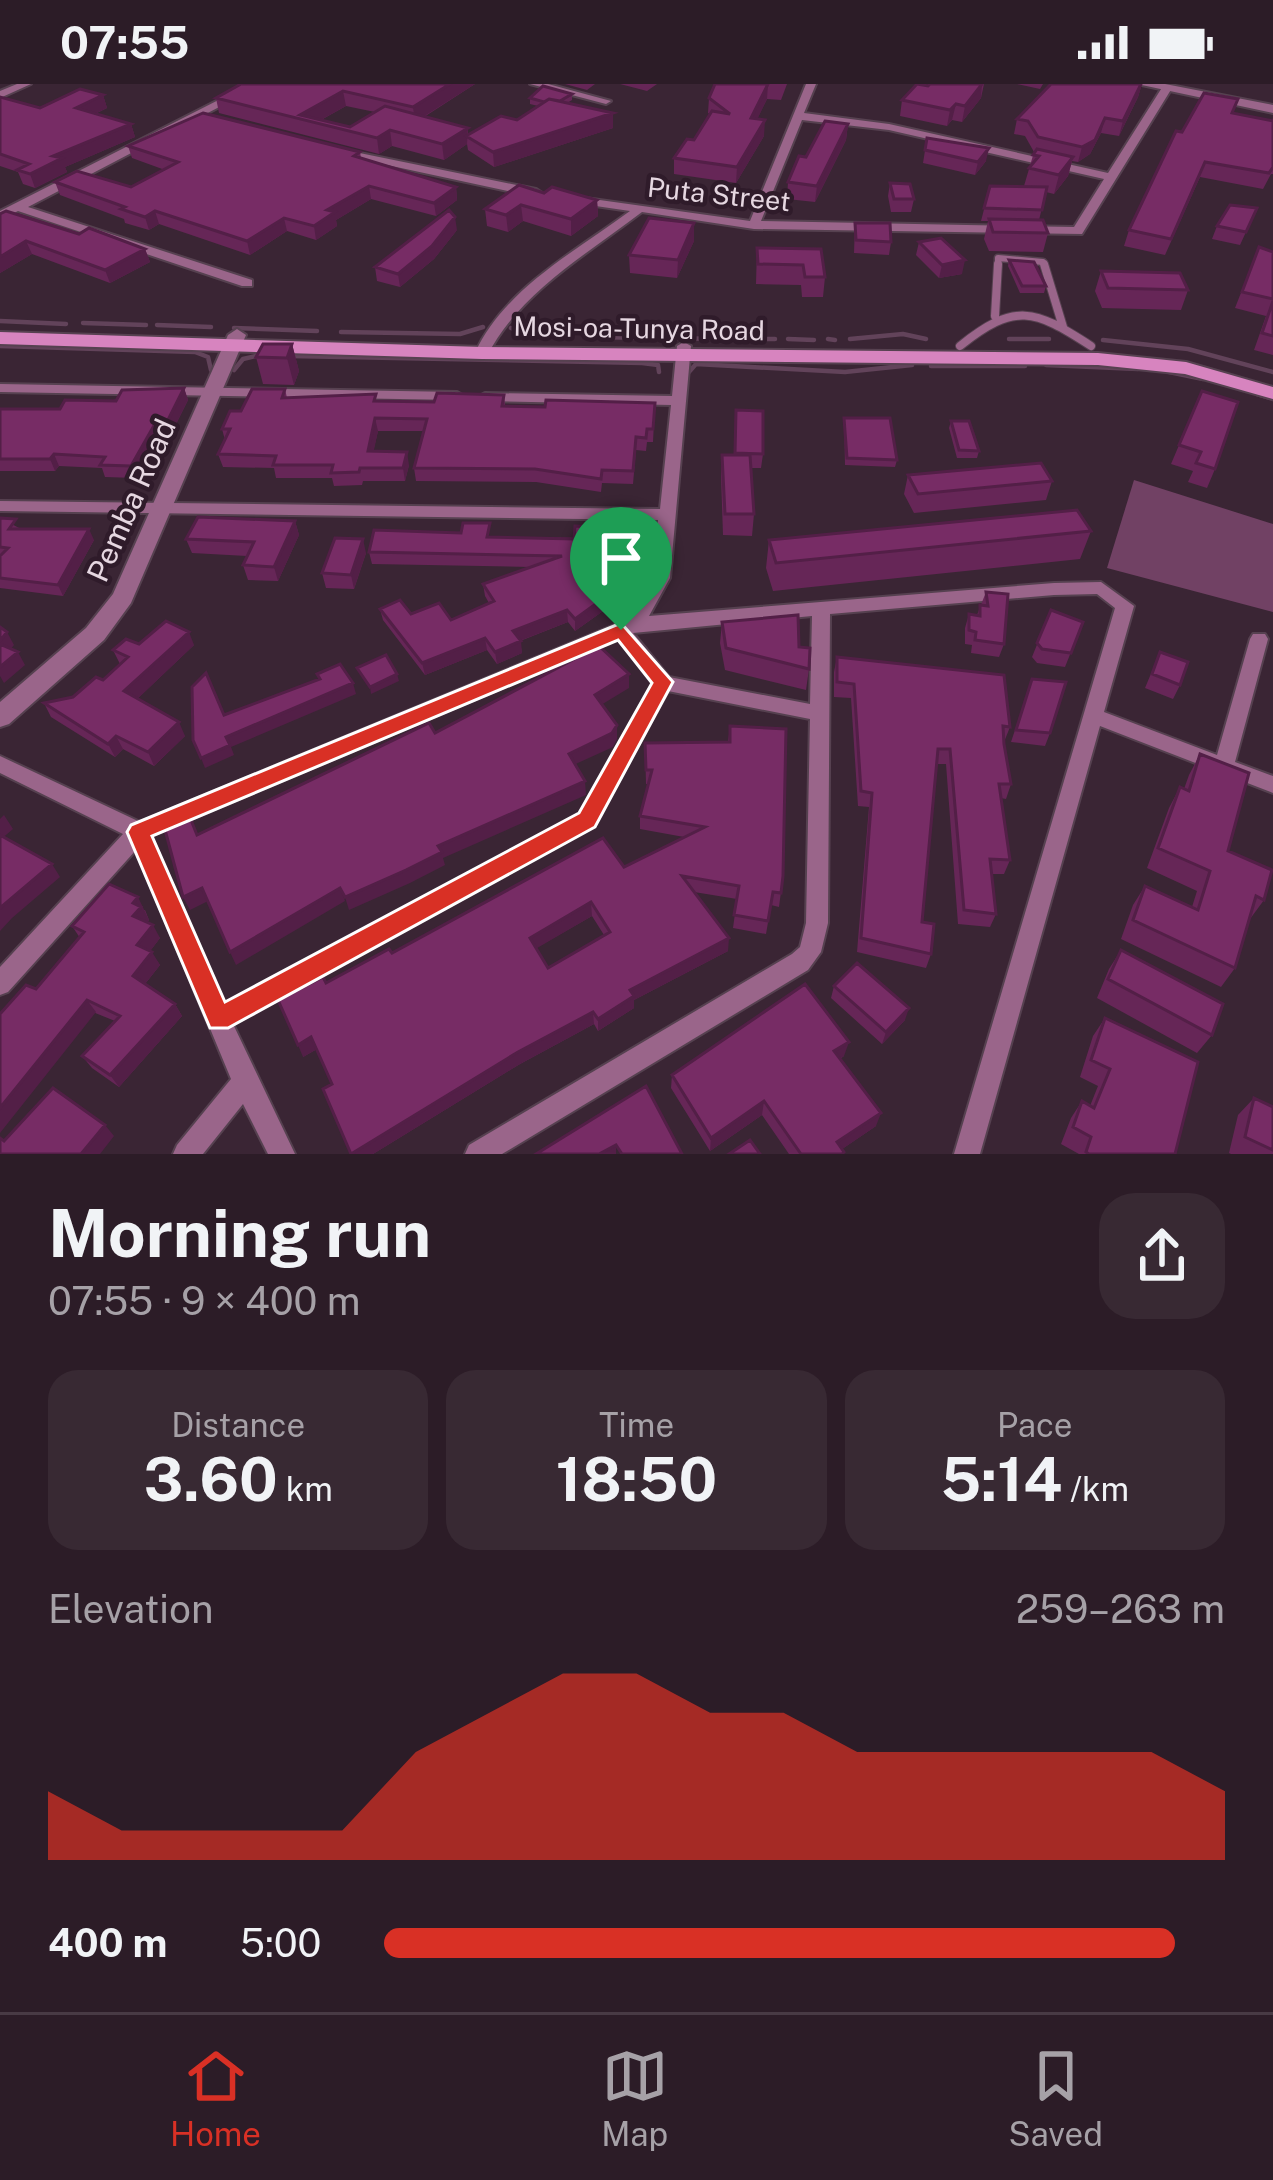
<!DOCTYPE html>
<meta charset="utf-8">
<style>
body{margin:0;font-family:"Public Sans",sans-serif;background:#382933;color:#f1f3f6;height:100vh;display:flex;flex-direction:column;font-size:45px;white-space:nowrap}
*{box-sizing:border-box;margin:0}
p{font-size:39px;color:#a6a1a7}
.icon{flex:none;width:66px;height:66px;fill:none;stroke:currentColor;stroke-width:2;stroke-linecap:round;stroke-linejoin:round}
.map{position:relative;height:1070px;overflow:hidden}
.drawer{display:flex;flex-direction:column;background:#2c1c27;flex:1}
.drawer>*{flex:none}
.pin{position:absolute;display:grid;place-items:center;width:102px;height:102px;color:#fff;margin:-123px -51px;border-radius:50% 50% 50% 0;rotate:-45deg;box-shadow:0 0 12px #0007}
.pin .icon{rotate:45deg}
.round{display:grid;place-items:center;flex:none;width:126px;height:126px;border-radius:36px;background:#382933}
.headline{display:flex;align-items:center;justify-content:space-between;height:204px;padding:0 48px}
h1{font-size:66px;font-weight:700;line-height:90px}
.figures{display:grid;grid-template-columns:repeat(3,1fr);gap:18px;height:204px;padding:12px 48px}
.figures div{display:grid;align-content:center;border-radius:30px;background:#382933;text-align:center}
.figures b{font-size:60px;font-weight:700}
.figures small{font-size:33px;font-weight:400}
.figures p{font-size:33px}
.chart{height:336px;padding:24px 48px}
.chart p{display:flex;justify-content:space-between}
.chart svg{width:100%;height:216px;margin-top:12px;fill:#d93025;opacity:.7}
ul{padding:0 48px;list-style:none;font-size:39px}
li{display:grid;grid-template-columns:192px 144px 1fr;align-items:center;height:90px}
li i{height:30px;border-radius:15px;background:#d93025}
.status{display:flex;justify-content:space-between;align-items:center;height:84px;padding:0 60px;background:#2c1c27;direction:ltr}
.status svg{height:33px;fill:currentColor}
.tab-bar{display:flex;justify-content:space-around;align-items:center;height:168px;border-top:3px solid #483a44;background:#2c1c27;font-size:33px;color:#a6a1a7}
.tab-bar a{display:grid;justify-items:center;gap:6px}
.tab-bar .current{color:#d93025}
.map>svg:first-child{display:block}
.green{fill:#714164}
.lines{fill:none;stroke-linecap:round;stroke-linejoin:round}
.stream{stroke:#62435a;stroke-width:4.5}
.service-far1-casing{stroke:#564150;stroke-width:9}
.service-casing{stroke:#564150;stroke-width:10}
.minor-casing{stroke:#564150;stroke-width:4}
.tertiary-casing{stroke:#564150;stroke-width:4}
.secondary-casing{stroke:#564150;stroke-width:4}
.service-far1{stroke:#9a658a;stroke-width:6}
.service{stroke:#9a658a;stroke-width:8}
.minor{fill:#9a658a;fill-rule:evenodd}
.tertiary{fill:#9a658a;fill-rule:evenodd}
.secondary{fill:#d784bf;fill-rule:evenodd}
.wall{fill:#662657;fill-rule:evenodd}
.shaded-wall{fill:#531f47}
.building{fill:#772c65;stroke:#531f47;stroke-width:3;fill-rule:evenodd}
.route{fill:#d93025;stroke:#fff;stroke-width:3;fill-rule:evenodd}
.labels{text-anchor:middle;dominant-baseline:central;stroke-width:9;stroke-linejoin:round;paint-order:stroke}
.far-street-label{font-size:27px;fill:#e6d7e1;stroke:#2f1b2a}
.street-label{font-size:30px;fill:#e6d7e1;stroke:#2f1b2a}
</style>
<div class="status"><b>07:55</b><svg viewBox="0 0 49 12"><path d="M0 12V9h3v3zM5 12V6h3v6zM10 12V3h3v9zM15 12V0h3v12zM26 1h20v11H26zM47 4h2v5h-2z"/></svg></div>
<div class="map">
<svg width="1273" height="1070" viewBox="0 0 1273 1070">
<rect width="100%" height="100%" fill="#3a2534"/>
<path class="green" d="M1134,396L1273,440V528L1107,484Z"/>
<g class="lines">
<path class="stream" d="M0,237L66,240
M83,239L146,241
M157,241L211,243
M234,244L317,247
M511,244L526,251L571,253
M341,248L460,250L483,243
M586,253L730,255
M745,255H775
M788,255L814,256
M828,255L835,256
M850,255L903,250L926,255
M1009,255H1049
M1103,256L1188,265L1273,288
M0,262L195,268L208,273L211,286
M291,272L642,279L658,281L659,288
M1046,281L1138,285
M931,282H1025
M234,286L243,275L260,271
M1169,288L1203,295
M688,289L696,280L845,288L912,281
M1257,310L1273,315"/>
<g class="service-far1-casing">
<path id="service-far1" d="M998,183V174L1043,178L1045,183"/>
</g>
<g class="service-casing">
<path id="service" d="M1044,180L1063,243
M995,232L998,180
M960,262C1015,218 1034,225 1091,262"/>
</g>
<g class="minor-casing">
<path id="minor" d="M17,0H31L0,14V7Z
M250,0H263L28,123L252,196V202H242L18,127L0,136V127Z
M530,0H548L611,17L606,20Z
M806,0H816L804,29L889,40L1108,89L1163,2L1172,4L1082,150L754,145L642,128C586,171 520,208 487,272H477L475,269C504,205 576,167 630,127L575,119L571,118V112L750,137ZM802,36L889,46L1104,95L1074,143L761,137Z
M340,65L536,105L542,109L536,113L336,70L334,68Z
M684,258L691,262L670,494L649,532L1054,499L1101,498L1134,522L1104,628L1217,671L1250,555L1253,550H1265L1268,555L1235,678L1273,692V709L1100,642L980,1070H954L1115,524L1097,510L1054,511L830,530L828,839L821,868L808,886L502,1070H465L469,1061L792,870L800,863L806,839L810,635L668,607L594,742L233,940L295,1070H268L243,1020L203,1070H173L177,1061L231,995L136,766L8,908L0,911V883L123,750L0,689V672L140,738L629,535L652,494L658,436L0,427V417L660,425L671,321L485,317L478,313L485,309L672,312L677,262ZM812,532L810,620L669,593L633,549ZM618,555L653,600L580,730L224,920L151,752Z
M0,300L457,308L464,312L457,316L0,308Z"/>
</g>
<g class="tertiary-casing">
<path id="tertiary" d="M1137,0H1165L1273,21V29Z
M237,245L246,251L131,519L104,556L9,640L0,643V618L86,544L113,510L228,251Z"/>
</g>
<g class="secondary-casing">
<path id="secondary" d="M0,248L482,263L1098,269L1186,278L1273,303V315L1185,290L1098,281L482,275L0,260Z"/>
</g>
<use href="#service-far1" class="service-far1"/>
<use href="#service" class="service"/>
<use href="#minor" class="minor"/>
<use href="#tertiary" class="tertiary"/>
<use href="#secondary" class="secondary"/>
</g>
<path class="wall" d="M241,0H475L424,33L468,44V51L517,36L538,22L530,20V14L572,10V16L567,19L613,44L494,83L468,66L467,60L444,76L392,62L379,70L219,29L216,14ZM346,22L375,28L350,43L321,36Z
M565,0H595L587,6Z
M620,0H657L647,7Z
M715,0H787L781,16L767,15L757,35L764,52L736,99L674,90V74L694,56L710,30L708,29L709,14Z
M930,0H984L981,14L962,38L952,36L947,42L900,32L902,16Z
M1017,0H1043L1040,5Z
M1142,0L1138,13L1119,52L1101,49L1090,70L1078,78L1072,77L1068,92L1054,110L1046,108L1039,136L1048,149L1043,168L989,167L984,155L988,137H981L990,102H1024L1034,68L1025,52L1014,50L1017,35Z
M103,11L107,24L95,30L131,40L135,53L65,83L67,88L35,104L23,100L18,88L0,82V13L40,24Z
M1233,30L1272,38L1273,34V90H1271L1263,105L1200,93L1165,171L1124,162L1129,146L1182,48Z
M848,40L846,56L815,118L787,115L788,98L806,73Z
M927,54L986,77L975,91L923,79Z
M128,62L360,68L361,74L456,103L457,116L436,132L371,115L336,136L337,142L316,156L287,147L250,171L159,140L149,146L125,139L124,135L60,111L55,98L131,103L165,86L132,74Z
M890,99L914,115L911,128H891L888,112Z
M544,109L597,116L598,132L571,152L523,137L508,148L487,142L485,125Z
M1257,124L1240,161L1212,155L1217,142Z
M0,130L145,165L150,178L110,199L32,170L0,189Z
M694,139V157L677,194L630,189L629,171Z
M855,139L891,158L889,171L854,169Z
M457,146L434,175L400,203L377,197L375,183Z
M919,158L962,190L939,194L916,171Z
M1259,163L1273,168V271L1254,266L1266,232L1235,224Z
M757,164L821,165L825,193L823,213H802L801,201L756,200Z
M1009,176L1046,202L1044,209H1020L1008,182Z
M1101,187L1188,206L1181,226L1102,224L1095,207Z
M292,260L299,287L294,301L263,300L256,273Z
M184,304L188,316L171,350H161L135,394L105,393L102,384L59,382L55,387H0V325H60Z
M285,305L287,314L377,317L434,318L504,311L505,322L545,323L655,319L653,358H647L646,367L636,366L633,400L602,399L601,408L536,398L416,397L414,384L423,347H378L373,368L409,381L405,397H363L362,401L334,402L332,394H276L274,384L223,383L218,370L225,356L222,345L241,327Z
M1202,307L1215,385L1207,404L1188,398L1193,387L1171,380Z
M736,326L763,370L761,384H751L754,430L752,452L723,451L721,392L722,371H735Z
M844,334L897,376L895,383L845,381Z
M951,337L979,367L977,374H957L949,344Z
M908,391L1052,397L1046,416L914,429L904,410Z
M0,434L21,445L94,456L63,512L0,504Z
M295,437L299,451L278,497L248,496L243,481L247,472L192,469L186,455Z
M1091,447L1080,475L773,507L766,484L769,456Z
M491,453L610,454L608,479L634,505L575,547L568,538L520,557L522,569L497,580L487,566L425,591L383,536L380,525L451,536L489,519L485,512L483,500L531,483L372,480L369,468Z
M366,469L354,505L326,504L322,489Z
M986,508L1004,560L999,573L971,569L972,561L965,560V544L969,530L977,531Z
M1051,526L1083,538L1065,583L1037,579L1032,573Z
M722,538L799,563L809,585L806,606L725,586L720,559Z
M139,560L194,561L137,615L185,652L154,682L123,665L115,673L51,633L44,619L73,613L103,596L120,580L113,566Z
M1160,568L1180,601L1173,615L1145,604Z
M837,573L1010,643L1004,658L1011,700L1006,715L1001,714L1010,776L1004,790H992L996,830L990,843L958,840L946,680H936L922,838L931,870L926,884L857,868L869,723L858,722L851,614L834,613V588Z
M1032,595L1050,649L1045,662L1011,658Z
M730,642L783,792L779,823L771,821L766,850L733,844L737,815L694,808L728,867L634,916V924L598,947L594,940L520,980L373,1070H351L332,1000L317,965L303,973L326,899L392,869L624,783L684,753L640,745V732L649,700H646L645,659L728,658ZM592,832L604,851L548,884L536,864Z
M1200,670L1228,767L1264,816L1250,835L1235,884L1221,903L1121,855L1133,821L1145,802L1192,823L1197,807L1147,784L1169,724L1180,703L1184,705L1189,691Z
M145,826L149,836L147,838L160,854L150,867L160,881L145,900L175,920L182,932L119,1003L92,984L82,972L115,937L36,905L80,854L72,842Z
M1121,866L1212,951L1197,969L1097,914L1109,885Z
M834,902L905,936L882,960L831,914Z
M1105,934L1175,1070H1079L1061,1060L1071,1034L1082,1017L1090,1022L1098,1002L1080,993L1093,952Z
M844,972L840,975L876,1042L842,1065L844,1070H789L762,1031L710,1067L671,1004L672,991Z
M1254,1014L1273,1023V1070H1231L1229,1069L1238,1031Z"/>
<path class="shaded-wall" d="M450,0H475L415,38L413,23Z
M768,0L767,15L750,50L751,34Z
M982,0L981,14L962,38L965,22Z
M1142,0L1138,13L1119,52L1123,37Z
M343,7L346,22L315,39L300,31Z
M103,11L107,24L80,37L76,24Z
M956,20L952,36L947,42L950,26Z
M613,29V44L494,83L493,68Z
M1105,34L1101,49L1090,70L1078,78L1082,63Z
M765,36L764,52L736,99L737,83Z
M131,40L135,53L65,83L67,88L35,104L30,90L53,72Z
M848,40L846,56L815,118L817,102Z
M468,44L467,60L444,76L442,60Z
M390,46L392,62L379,70L377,54Z
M989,64L986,77L975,91L978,78Z
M1073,73L1068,92L1054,110L1059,91Z
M369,102L371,115L336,136L337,142L316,156L314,142L327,126Z
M456,103L457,116L436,132L434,119Z
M597,116L598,132L571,152V135Z
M521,121L523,137L508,148L506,131Z
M155,127L159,140L149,146L145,133Z
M455,133L457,146L434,175L400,203L398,190Z
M284,134L287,147L250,171L247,157Z
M694,139V157L677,194L678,176Z
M26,157L32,170L0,189V173Z
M145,165L150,178L110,199L105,186Z
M965,176L962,190L939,194L942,181Z
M292,260L299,287L294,301L287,274Z
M184,304L188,316L171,350L167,338Z
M375,334L378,347L371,380L368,367Z
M156,338L161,350L135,394L131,382Z
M407,368L409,381L405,397L403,384Z
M54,370L59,382L55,387L50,375Z
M295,437L299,451L278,497L274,483Z
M89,445L94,456L63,512L58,501Z
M363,455L366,469L354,505L351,491Z
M633,493L634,505L575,547V535Z
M567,526L568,538L514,559L513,547Z
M7,548L14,561L5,572L0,563V557Z
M189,548L194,561L131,621L124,607Z
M485,554L487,566L425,591L422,579Z
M521,557L522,569L497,580L495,568Z
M18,568L25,581L4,599L0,592V583Z
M397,590L399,597L371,610L370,603Z
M629,590V604L596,624L595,611Z
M353,599L356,610L231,663L234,671L205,684L201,674L226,653Z
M179,638L185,652L154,682L148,668Z
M617,641V655L613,663L569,683V670Z
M116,652L123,665L115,673L108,660Z
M585,697L586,711L443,774L445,781L410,799L349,826L345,813L438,762Z
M4,731L13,745L0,756V735Z
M52,780L60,793L12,834L0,847V824Z
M202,804L208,817L190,826L183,813Z
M340,804L345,817L236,881L230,868Z
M138,813L149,836L141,845L133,832V819Z
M591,818L592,832L532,867L530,854Z
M153,841L160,854L145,874L137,861Z
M729,854L728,867L634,916V924L598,947V935L630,906Z
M152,868L160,881L141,905L133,892Z
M87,916L96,928L0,1049V1024Z
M175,920L182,932L119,1003L110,991Z
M909,924L905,936L882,960L886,948Z
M593,928L594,940L520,980L373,1070H351L518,968Z
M311,953L317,965L303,973L298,961Z
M849,958L844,972L830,981L834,967Z
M764,1017L762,1031L710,1067L711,1054Z
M881,1029L876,1042L835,1070L837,1058Z
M105,1041L114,1052L100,1070H81Z
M616,1061V1070H599Z"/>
<path class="building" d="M241,0H450L413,23L343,7L300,31L350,43L385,22L468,44L442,60L390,46L377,54L216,14Z
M715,0H768L751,34L765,36L737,83L674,74L687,55L694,56L712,27L730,30L709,14Z
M917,0L928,2L930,0H982L965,22L956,20L950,26L902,16Z
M1051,0H1141L1123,37L1105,34L1095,56L1082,63L1038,53L1028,37L1017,35Z
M543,2L572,10L560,17L549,15L544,18L530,14Z
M80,5L103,11L76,24L131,40L53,72L62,74L30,90L17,86L29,80L0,70V13L40,24Z
M1204,9L1238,15L1232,29L1273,37V83L1269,89L1205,78L1171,155L1129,146L1176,47L1182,48Z
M549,15L613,29L493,68L466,52L501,32L517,36Z
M203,29L360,68L354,72L456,103L434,119L369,102L327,126L335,128L314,142L284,134L247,157L155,127L145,133L121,125L125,123L55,98L77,87L131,103L178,78L128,62Z
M825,37L848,40L817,102L788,98L799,72L806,73Z
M927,54L989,64L978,78L925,66Z
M1037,65L1073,73L1059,91L1029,84L1039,72L1033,71Z
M890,99L910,100L914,115H894Z
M519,101L544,109L552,103L597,116L571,135L521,121L506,131L485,125Z
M990,102L1047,103L1042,126L984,124Z
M1230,121L1257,124L1246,148L1217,142Z
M449,126L455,133L432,162L398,190L375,183Z
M6,127L79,150L89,144L145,165L105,186L26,157L0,173V130Z
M649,134L694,139L678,176L629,171Z
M989,135L1043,136L1048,149L993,148Z
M855,139H890L891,158L856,156Z
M941,154L965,176L942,181L919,158Z
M1259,163L1273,168V215L1242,208Z
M757,164L821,165L825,193H805L803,181L758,180Z
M1009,176L1034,178L1046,202H1022Z
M1101,187L1180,189L1188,206L1108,204Z
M1273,217V252L1262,249Z
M263,260H292L287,274L256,273Z
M184,304L167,338H156L131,382L100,381L105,373L54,370L50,375H0V325H60L65,316L116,317L122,306Z
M252,305H285L282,314L376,310L374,317L434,318L437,309L504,311L502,322L545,323L546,316L655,319L653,345H647L646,354L636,353L633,387L602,386L601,395L535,385L414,384L427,335L375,334L368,367L407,368L403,384H360L359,388L331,389L333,381H273L276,372L218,370L230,345H222L230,327H241Z
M1202,307L1238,318L1215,385L1196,379L1201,368L1179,361Z
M736,326L763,327V370L735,369Z
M844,334H890L897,376L847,374Z
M951,337H969L979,367L959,366Z
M722,371H750L754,430H725Z
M1041,379L1052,397L918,410L908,391Z
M1077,426L1091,447L776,479L769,456Z
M198,433L295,437L274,483L243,481L254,458L186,455Z
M0,434L16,435L9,445H89L58,501L0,494V472L8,464L0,463Z
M463,439H490L487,453L574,455L575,442L609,443L606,478L633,493L575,535L567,526L513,547L521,557L495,568L485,554L422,579L380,525L400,516L411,530L439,519L451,536L494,517L483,500L562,472L369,468L374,446L461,449Z
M335,454L363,455L351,491L322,489Z
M986,508L1008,510L1004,560L975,556L976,548L969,546V530L980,532V521L988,522Z
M1051,526L1083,538L1071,569L1042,565L1037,559Z
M798,531L799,563L810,564L809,585L726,564L722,538Z
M166,537L189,548L124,607L179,638L148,668L116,652L108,660L44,619L73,613L96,593L103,596L128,573L113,566L126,555L139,560Z
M0,543L7,548L0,557Z
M0,560L18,568L0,583Z
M599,562L629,590L595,611L617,641L612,649L569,670L585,697L438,762L442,768L406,786L345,813L340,804L230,868L202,804L183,813L164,742L189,731L197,751L429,639L435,649Z
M1160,568L1188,578L1180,601L1152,590Z
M386,571L397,590L370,603L357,584Z
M837,573L1004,591L1010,643L1003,642L1004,660L1011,700H999L1010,776L990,775L996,830L964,826L950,665H938L922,838L934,840L931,870L861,854L872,709L861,707L854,600L837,598Z
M340,580L353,599L226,653L230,661L201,674L193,656L192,603L206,589L224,631L320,595L317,590Z
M1032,595L1066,598L1050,649L1016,646Z
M730,642L786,645L783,792L781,809L773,808L768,837L734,831L739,802L682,792L729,854L630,906L634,912L598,935L593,928L518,968L351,1070L323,1005L332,1000L311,953L298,961L278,916L323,893L326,899L389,865L392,869L603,754L624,783L705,743L640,732L652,686H646L645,659L730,658ZM591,818L610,848L548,884L530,854Z
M1200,670L1249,689L1228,767L1272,786L1264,816L1256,812L1235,884L1133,836L1145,802L1198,826L1210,787L1158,764L1180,703L1189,707Z
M0,751L52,780L0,824Z
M109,800L138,813L133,819L141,823L133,832L153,841L137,861L152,868L133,892L175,920L110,991L82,972L120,932L87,916L0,1024V930L26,901L36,905L84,848L72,842Z
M1121,866L1223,920L1212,951L1108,895Z
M857,879L909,924L886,948L834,902Z
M805,900L849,958L834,967L881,1029L837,1058L844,1068L842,1070H801L764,1017L711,1054L672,991Z
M1105,934L1198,978L1175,1070H1089L1086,1068L1091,1053L1073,1043L1082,1017L1094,1024L1110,985L1091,976Z
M646,1002L682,1070H622L616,1061L599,1070H536Z
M53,1004L105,1041L81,1070H0V1054L4,1057Z
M1254,1014L1273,1023V1066L1245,1053Z
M750,1056L760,1070H729Z"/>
<path class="route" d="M621,539L673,598L595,743L228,944H210L127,748L131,741ZM618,556L652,599L579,729L225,918L152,752Z"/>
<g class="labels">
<g class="far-street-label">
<text transform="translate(719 110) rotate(6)">Puta Street</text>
<text transform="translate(639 244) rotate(1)">Mosi-oa-Tunya Road</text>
</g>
<g class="street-label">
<text transform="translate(131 416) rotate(-66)">Pemba Road</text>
</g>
</g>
</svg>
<div class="pin" style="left:621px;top:546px;background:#1e9e55"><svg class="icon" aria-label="arrive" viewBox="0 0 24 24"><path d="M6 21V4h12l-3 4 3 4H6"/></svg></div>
</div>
<section class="drawer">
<div class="headline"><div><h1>Morning run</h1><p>07:55 · 9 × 400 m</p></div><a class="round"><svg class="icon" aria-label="share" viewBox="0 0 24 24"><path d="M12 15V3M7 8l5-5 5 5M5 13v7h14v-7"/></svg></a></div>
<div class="figures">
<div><p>Distance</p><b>3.60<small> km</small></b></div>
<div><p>Time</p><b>18:50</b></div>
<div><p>Pace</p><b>5:14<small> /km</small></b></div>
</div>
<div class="chart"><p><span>Elevation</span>259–263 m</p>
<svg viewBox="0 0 160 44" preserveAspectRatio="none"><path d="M0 44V30L10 38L20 38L30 38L40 38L50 22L60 14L70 6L80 6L90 14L100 14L110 22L120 22L130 22L140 22L150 22L160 30V44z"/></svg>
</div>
<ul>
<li><b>400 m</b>5:00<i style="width:94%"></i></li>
</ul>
</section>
<nav class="tab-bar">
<a class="current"><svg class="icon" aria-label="home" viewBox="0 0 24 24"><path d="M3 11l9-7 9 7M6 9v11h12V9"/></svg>Home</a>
<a><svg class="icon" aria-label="map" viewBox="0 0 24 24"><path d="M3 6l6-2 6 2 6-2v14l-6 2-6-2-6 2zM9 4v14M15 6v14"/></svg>Map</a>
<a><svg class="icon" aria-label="saved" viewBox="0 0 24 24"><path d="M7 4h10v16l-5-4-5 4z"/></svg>Saved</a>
</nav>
